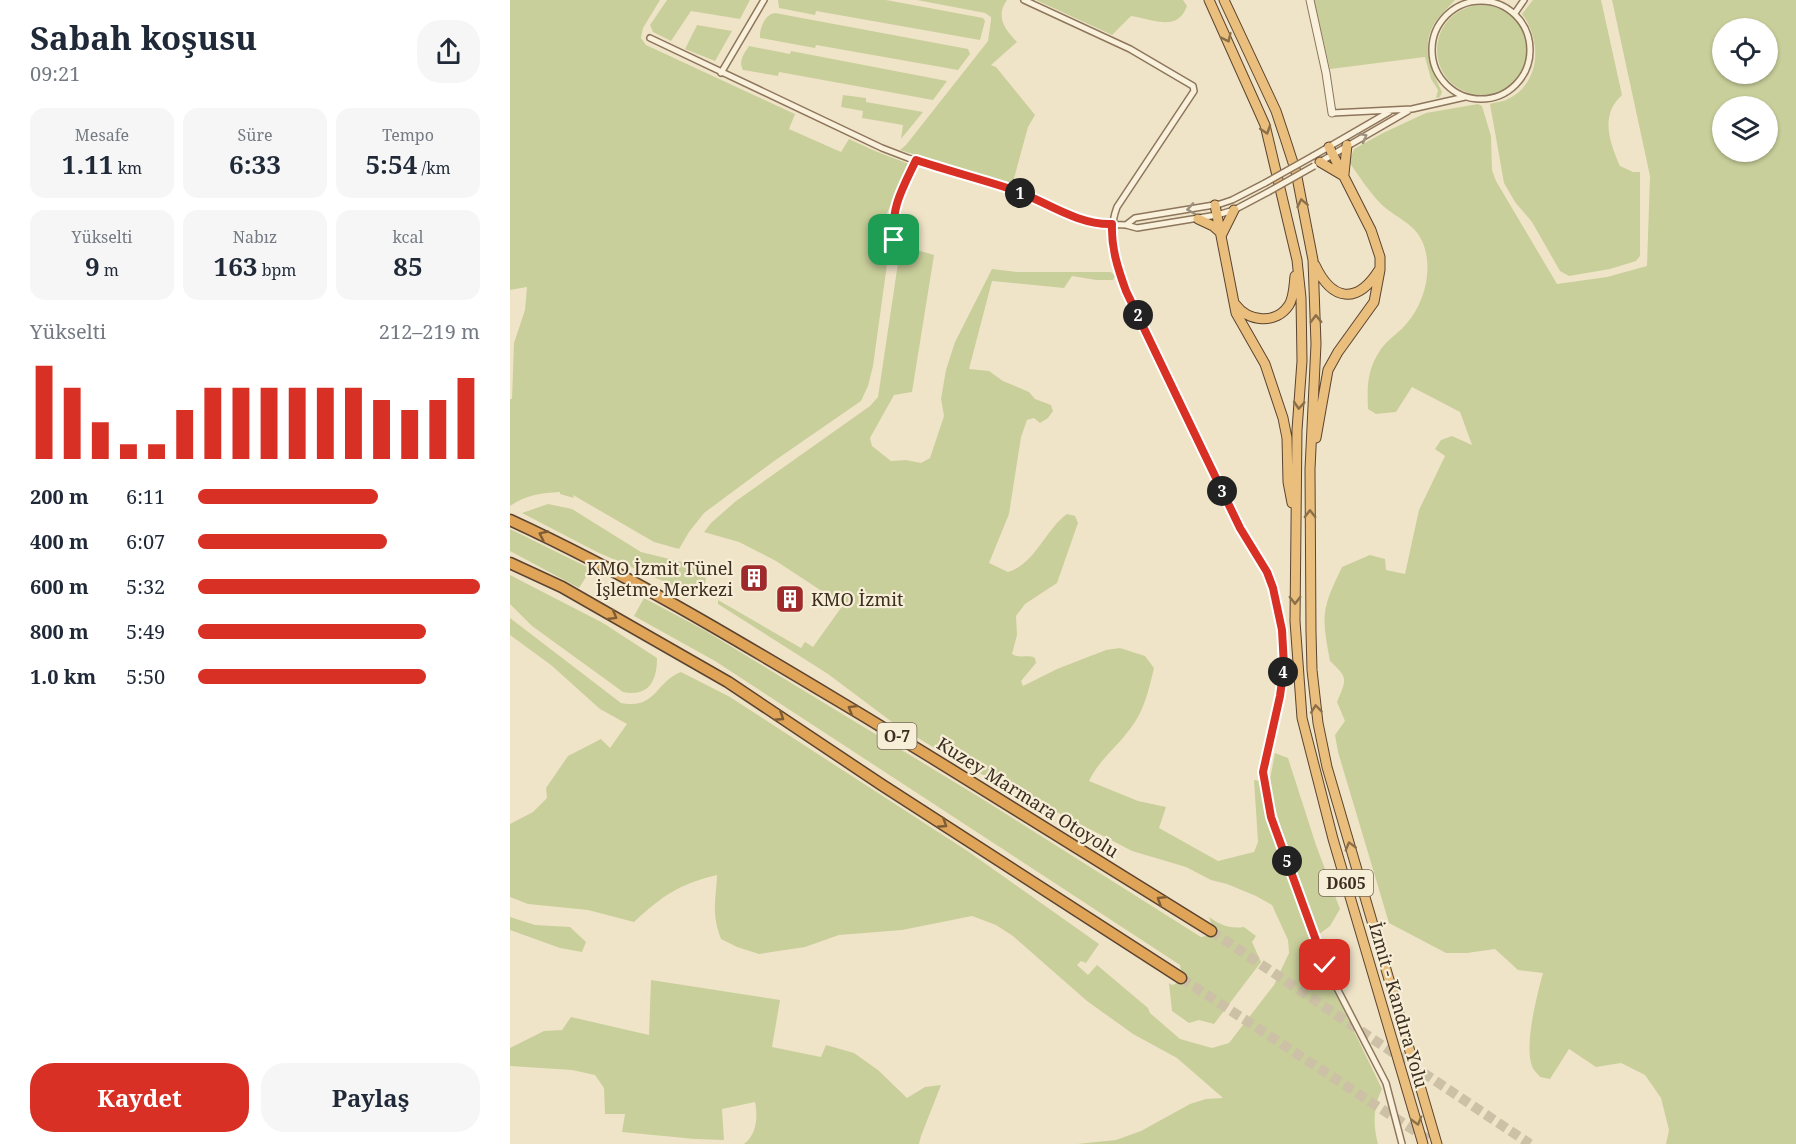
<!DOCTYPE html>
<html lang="tr">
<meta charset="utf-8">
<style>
body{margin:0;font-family:"Noto Serif",serif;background:#f6f6f7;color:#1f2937;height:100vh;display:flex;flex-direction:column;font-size:22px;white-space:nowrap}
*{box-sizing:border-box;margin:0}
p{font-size:20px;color:#747a83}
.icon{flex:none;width:33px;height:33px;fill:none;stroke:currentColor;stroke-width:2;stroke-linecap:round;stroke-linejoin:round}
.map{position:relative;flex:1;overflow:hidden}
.drawer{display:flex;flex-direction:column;background:#fff;width:510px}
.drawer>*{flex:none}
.fabs{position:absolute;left:1202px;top:18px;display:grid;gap:12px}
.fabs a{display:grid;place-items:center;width:66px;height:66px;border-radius:50%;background:#fff;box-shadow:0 2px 4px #0004;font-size:30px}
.pin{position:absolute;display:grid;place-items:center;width:51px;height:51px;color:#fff;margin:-26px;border-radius:12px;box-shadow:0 3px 9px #0006}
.km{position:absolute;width:30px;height:30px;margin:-15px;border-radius:50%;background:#222;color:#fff;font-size:16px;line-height:30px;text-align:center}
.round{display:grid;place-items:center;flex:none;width:63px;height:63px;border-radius:24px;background:#f6f6f7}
.headline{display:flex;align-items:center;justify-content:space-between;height:102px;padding:0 30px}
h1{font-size:33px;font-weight:700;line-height:45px}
.stats{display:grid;grid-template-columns:repeat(3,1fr);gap:9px;height:102px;padding:6px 30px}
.stats div{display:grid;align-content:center;border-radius:15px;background:#f6f6f7;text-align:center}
.stats b{font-size:26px;font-weight:700}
.stats small{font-size:16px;font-weight:400}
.stats p{font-size:16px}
.chart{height:168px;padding:12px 30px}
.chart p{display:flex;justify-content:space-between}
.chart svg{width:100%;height:108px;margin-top:6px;stroke:#d93025;stroke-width:6}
.cta{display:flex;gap:12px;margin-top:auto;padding:12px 30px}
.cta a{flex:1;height:69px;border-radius:24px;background:#d93025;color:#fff;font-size:24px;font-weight:700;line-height:69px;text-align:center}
.cta a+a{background:#f6f6f7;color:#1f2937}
ul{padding:0 30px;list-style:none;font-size:20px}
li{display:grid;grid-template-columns:96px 72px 1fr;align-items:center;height:45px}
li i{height:15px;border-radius:8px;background:#d93025}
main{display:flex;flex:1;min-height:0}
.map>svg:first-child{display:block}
.green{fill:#c9cf9b;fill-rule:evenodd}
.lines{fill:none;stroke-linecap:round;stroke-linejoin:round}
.motorway-tunnel{stroke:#ccc0a6;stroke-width:10;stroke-dasharray:10 5;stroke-linecap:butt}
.minor-casing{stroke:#8d765c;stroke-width:8}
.tertiary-casing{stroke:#8d765c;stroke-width:9}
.trunk-casing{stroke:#5b4430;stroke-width:11}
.motorway-casing{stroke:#5b4430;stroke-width:13}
.minor{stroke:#faf1dc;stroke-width:5}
.tertiary{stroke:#faf1dc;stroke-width:7}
.trunk{stroke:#eabe7c;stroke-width:9}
.motorway{stroke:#e0a458;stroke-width:10}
.minor-bridge-casing{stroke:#8d765c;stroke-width:8;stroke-linecap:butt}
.minor-bridge{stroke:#faf1dc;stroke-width:5}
.oneway{stroke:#8b6f49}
.oneway2{stroke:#9c907e}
.oneway3{stroke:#7e5d36}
.route-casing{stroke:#fff;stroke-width:12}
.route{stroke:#d93025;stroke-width:8}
.labels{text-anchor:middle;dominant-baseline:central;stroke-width:4.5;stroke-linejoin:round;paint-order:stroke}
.shield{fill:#f7eed8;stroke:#756857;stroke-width:1.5}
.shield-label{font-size:16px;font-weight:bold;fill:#3d2e20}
.poi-label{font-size:18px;fill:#3d2e20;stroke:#f7eed8;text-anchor:end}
.street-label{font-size:18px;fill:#3d2e20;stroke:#f7eed8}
</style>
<main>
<section class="drawer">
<div class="headline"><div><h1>Sabah koşusu</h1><p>09:21</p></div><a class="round"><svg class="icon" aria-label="share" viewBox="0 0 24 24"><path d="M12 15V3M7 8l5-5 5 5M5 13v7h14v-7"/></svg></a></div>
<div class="stats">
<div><p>Mesafe</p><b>1.11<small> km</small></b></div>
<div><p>Süre</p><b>6:33</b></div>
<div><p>Tempo</p><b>5:54<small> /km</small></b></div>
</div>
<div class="stats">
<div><p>Yükselti</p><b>9<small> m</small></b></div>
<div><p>Nabız</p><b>163<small> bpm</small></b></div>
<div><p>kcal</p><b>85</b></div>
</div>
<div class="chart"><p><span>Yükselti</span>212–219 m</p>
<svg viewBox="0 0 160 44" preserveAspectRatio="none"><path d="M5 44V6M15 44V15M25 44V29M35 44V38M45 44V38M55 44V24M65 44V15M75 44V15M85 44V15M95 44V15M105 44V15M115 44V15M125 44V20M135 44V24M145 44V20M155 44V11"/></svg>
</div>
<ul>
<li><b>200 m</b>6:11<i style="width:64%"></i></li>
<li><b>400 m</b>6:07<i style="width:67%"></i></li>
<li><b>600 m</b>5:32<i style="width:100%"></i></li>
<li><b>800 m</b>5:49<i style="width:81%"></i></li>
<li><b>1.0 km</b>5:50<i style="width:81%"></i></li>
</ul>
<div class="cta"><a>Kaydet</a><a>Paylaş</a></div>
</section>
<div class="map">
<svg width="1286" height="1144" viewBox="0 0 1286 1144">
<rect width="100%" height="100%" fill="#f0e4c8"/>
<path class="green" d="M0,0H150L133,28L131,38L136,45L285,114L279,129L331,152L339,139L365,151L399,164L374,220L378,257L363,366L358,386L351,401L267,459L194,513L179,532L169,549L144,542L63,495L64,498L50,494V492C31,493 16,495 0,506V399H2L4,343L15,310L17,287L0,290Z
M157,0H240L230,19L181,11L161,41L143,32L140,25Z
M268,0H376L473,18L475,21L470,40L306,11L305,15L269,8Z
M407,0H497C485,17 495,29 507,42L481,65L486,67L525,115L518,127L503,182L500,184L390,150L396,145L478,41L481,20V17L475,13Z
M526,0H673L677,6C667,33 643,19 621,16L602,35Z
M804,0H945C939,7 932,13 926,21C910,43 921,70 932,92L930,97L926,98L928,90L921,79L915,57L820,69Z
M1023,0H1091L1112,95C1090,115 1099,141 1110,166L1123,172H1130V256L1126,261L1100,269L1059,276L1050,271L1022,222L1005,202L994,183L980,104C986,102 993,102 998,99C1031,83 1032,40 1012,14Z
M1102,0H1286V1144H1156L1159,1130L1151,1098L1135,1075L1111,1063L1086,1067L1059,1049L1040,1079L1030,1077C1028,1074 1023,1070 1022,1066C1014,1045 1027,995 1033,973L1008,970L985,949L957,953H936L879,923L828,752L825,735L835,721L827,702C837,678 838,678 820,661C817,644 812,623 816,607C819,593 826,580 832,567L860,555L875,559L876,570L895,574L909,510L935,456L925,449L931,440L942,436L962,445L950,412L902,387L886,412L866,414L858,409C857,385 857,370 871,349C878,339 890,332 897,323C915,302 924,267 912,241C904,223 886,218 872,205C859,192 849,176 839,162L844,149L873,133L916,113L968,104L972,106L981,136L982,170L986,181L1047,284L1097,277L1137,266L1140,176ZM1212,28H1257V74H1212ZM1212,106H1257V152H1212Z
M927 50a45 45 0 1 1 90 0a45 45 0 1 1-90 0Z
M265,13L458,49L460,54L448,70L306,45L305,48L250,38C249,29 255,14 265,13Z
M187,25L222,31L205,61L175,49Z
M239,46L280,54L281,51L437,81L423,100L269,72L268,76L233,70C228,61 234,54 239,46Z
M333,95L356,98V102L413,112L391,139L393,125L352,118L353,111L331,107Z
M403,249L424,255L402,392L384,395L360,438L362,446L381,461L396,460L411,463L420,458L434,416L431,399L436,370L445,342L482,269L507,272H601L605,276L603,280H586L562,276L554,288L482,281L459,369L479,371L493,381L519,392L525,399L541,405L543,411L538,418L530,423L524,418L517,420L511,437L499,514L479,563L498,572C525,564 535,530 557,514L565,516L568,523L547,583L515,604L506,616L507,635L502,654C510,659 518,654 525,658L526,663L511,681L513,686L547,669L596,650L610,648L635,656L644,668C639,689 634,712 620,729C606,748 589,760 579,781L628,801L656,807L649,828L708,861L744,852L748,842L744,780L750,781L756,812L806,953L872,1089C863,1107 863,1125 868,1144H567L606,1140L631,1131L680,1104L696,1099L713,1098L667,1058L623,1034L577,1001L503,936L486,925L462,916L392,930L329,935L295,947L249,954L227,947L211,939C201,913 206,901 207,875C169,884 152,896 124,922L78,910L18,904L0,897V824L23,812L37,798L36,788L58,756L91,739L100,748L117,724L90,709L41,665L0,635V618L111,703C146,710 145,682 171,672L220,697L459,852L589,944L576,963L571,961L567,965L578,975L587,965L638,1008L640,1013L670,1039L702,1048L719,1043L764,985L779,953L778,940L762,905L746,896L717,884L701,880L676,867L622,851L510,793L511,788L490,776L484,781L431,752L382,722L318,674L208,604V600L291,648L295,642L303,647L333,605L266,561L229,542L194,532L201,523L226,501L360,406L368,397L388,263L393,254Z
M38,504L62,509L131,552L180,564L181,563C192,569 201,576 192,589L180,593L87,552L12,513Z
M0,529L81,569L69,588L0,551Z
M0,575L93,623L147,658C147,681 139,697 113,692L22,626L0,604Z
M134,598L194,630L469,797L691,937L696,936L702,925L699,917C710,925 720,929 734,927L746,936L742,942L751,962L704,1024L689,1020L679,1023L662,1011L659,983L662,985C672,982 672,975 670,965L205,661L124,616Z
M765,753L778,758L806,845L830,909L820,926L808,935L776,846L761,793L760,779Z
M0,917L25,925L60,927L76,942L72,952L50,948L0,930Z
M141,980L270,1000L262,1047L311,1057L316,1045L344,1053L368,1070L397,1098L415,1087L431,1085L411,1136L409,1144H234C247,1135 248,1116 245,1102L212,1109L214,1140L185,1139L112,1132L115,1114H95L94,1088L85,1075L62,1070L0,1066V1048L34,1031L52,1030L61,1017L139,1035Z"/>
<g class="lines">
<path class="motorway-tunnel" d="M701,931L1020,1144
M671,978L925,1144"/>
<g class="minor-casing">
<path id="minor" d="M514,0L620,49L683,86L684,91L607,207C596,236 606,264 616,291L730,528L757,572L763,588L772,630L774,666L770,696L753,772L761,817L815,965L876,1083L892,1144
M922 50a49 49 0 1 1 98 0a49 49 0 1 1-98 0Z
M1005,13L1014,0
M140,38L372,148L398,158L506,191L556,214L594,224L616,225L627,228L707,215L724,210L758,192
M211,73L254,0
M822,113L902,109L955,97
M803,156L879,112
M810,162L898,111
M616,225L625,218L710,204L722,200L755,183
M384,240C381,206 392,190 406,160"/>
</g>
<g class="tertiary-casing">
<path id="tertiary" d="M800,0L816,73L822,113"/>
</g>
<g class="trunk-casing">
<path id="trunk" d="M699,0L755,125L787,260L791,298L792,361L787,430L785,621L792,718L823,839L913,1144
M714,0L766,111L775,138L786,172L803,260L806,344L800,469L801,632L802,670L808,723L817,767L927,1144
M810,162L832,175
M834,174L837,145
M705,205L726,313L755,364L773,418L777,438L778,482L782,503
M688,219L703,226L712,234L724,210
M805,265C822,301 847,305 869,270
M725,304C738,322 766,325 779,305C784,297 784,285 785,276
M806,438L818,370L828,352L864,302L870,270V257L861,230L819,147"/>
</g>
<g class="motorway-casing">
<path id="motorway" d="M0,520C124,577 240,648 357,718C472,788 586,859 701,931
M0,563L52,587L218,682L372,785L671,978"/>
</g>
<use href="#minor" class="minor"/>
<use href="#tertiary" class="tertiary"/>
<use href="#trunk" class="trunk"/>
<use href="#motorway" class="motorway"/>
<g class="minor-bridge-casing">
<path id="minor-bridge" d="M755,183L803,156
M758,192L804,166"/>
</g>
<use href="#minor-bridge" class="minor-bridge"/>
</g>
<defs><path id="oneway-chevron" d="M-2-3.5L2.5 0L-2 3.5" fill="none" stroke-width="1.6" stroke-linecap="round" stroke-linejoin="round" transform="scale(1.5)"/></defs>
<g class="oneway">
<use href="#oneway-chevron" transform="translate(717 38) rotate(65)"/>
<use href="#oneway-chevron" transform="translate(756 130) rotate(72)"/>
<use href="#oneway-chevron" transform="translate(792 203) rotate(-102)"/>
<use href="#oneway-chevron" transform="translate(806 319) rotate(-91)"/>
<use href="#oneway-chevron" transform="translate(789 405) rotate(94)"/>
<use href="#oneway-chevron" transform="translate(800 514) rotate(-91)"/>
<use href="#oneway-chevron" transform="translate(785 600) rotate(90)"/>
<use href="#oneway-chevron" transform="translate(806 709) rotate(-96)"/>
<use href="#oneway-chevron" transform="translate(840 846) rotate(-106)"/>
<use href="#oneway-chevron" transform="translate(907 1121) rotate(74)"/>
</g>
<g class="oneway2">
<use href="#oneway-chevron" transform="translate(853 137) rotate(-29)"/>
<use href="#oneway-chevron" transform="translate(681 209) rotate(171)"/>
</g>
<g class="oneway3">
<use href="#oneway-chevron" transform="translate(33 535) rotate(-155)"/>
<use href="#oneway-chevron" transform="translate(103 616) rotate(30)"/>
<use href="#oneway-chevron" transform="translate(342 709) rotate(-149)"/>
<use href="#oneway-chevron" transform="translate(270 717) rotate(33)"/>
<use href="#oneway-chevron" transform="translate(433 824) rotate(33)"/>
<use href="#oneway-chevron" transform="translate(651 900) rotate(-148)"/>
</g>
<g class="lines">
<g class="route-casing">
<path id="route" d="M384,240C381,206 392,190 406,160C439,171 474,180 507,191C538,203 568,225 602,224C601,248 608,269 616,291L730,528L757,572L763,588L772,630L774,666L770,696L753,772L761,817L815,965"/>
</g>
<use href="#route" class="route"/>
</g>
<defs>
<g id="building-square" transform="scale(1.5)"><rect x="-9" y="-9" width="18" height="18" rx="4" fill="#9e2a2b" stroke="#f7eed8"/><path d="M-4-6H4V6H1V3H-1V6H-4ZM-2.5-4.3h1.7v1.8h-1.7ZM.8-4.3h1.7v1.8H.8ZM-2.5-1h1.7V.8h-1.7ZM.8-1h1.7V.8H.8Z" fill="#fff"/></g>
</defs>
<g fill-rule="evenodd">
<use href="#building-square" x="244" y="578"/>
<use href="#building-square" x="280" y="599"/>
</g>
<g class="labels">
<g class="shield">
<rect x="367.5" y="723" width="39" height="26" rx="4.5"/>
<rect x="809" y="870" width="54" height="26" rx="4.5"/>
</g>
<g class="shield-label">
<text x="387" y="736">O-7</text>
<text x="836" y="883">D605</text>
</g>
<g class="poi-label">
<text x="223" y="568">KMO İzmit Tünel<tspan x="223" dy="21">İşletme Merkezi</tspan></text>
<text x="301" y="599" text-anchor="start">KMO İzmit</text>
</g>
<g class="street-label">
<text transform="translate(518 797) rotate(32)">Kuzey Marmara Otoyolu</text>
<text transform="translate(889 1005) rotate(74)">İzmit - Kandıra Yolu</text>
</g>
</g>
</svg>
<div class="fabs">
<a><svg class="icon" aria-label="locate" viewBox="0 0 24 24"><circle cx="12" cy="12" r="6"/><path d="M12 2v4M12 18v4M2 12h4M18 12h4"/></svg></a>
<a><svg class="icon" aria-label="layers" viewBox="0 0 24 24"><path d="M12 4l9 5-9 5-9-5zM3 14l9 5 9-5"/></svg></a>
</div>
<div class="pin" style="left:384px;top:240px;background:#1e9e55"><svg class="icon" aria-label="arrive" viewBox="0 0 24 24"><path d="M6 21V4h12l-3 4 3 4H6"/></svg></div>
<div class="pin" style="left:815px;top:965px;background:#d93025"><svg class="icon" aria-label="check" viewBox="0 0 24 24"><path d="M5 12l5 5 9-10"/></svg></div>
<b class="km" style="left:510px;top:193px">1</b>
<b class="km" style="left:628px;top:315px">2</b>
<b class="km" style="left:712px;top:491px">3</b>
<b class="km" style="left:773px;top:672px">4</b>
<b class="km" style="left:777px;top:861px">5</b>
</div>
</main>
